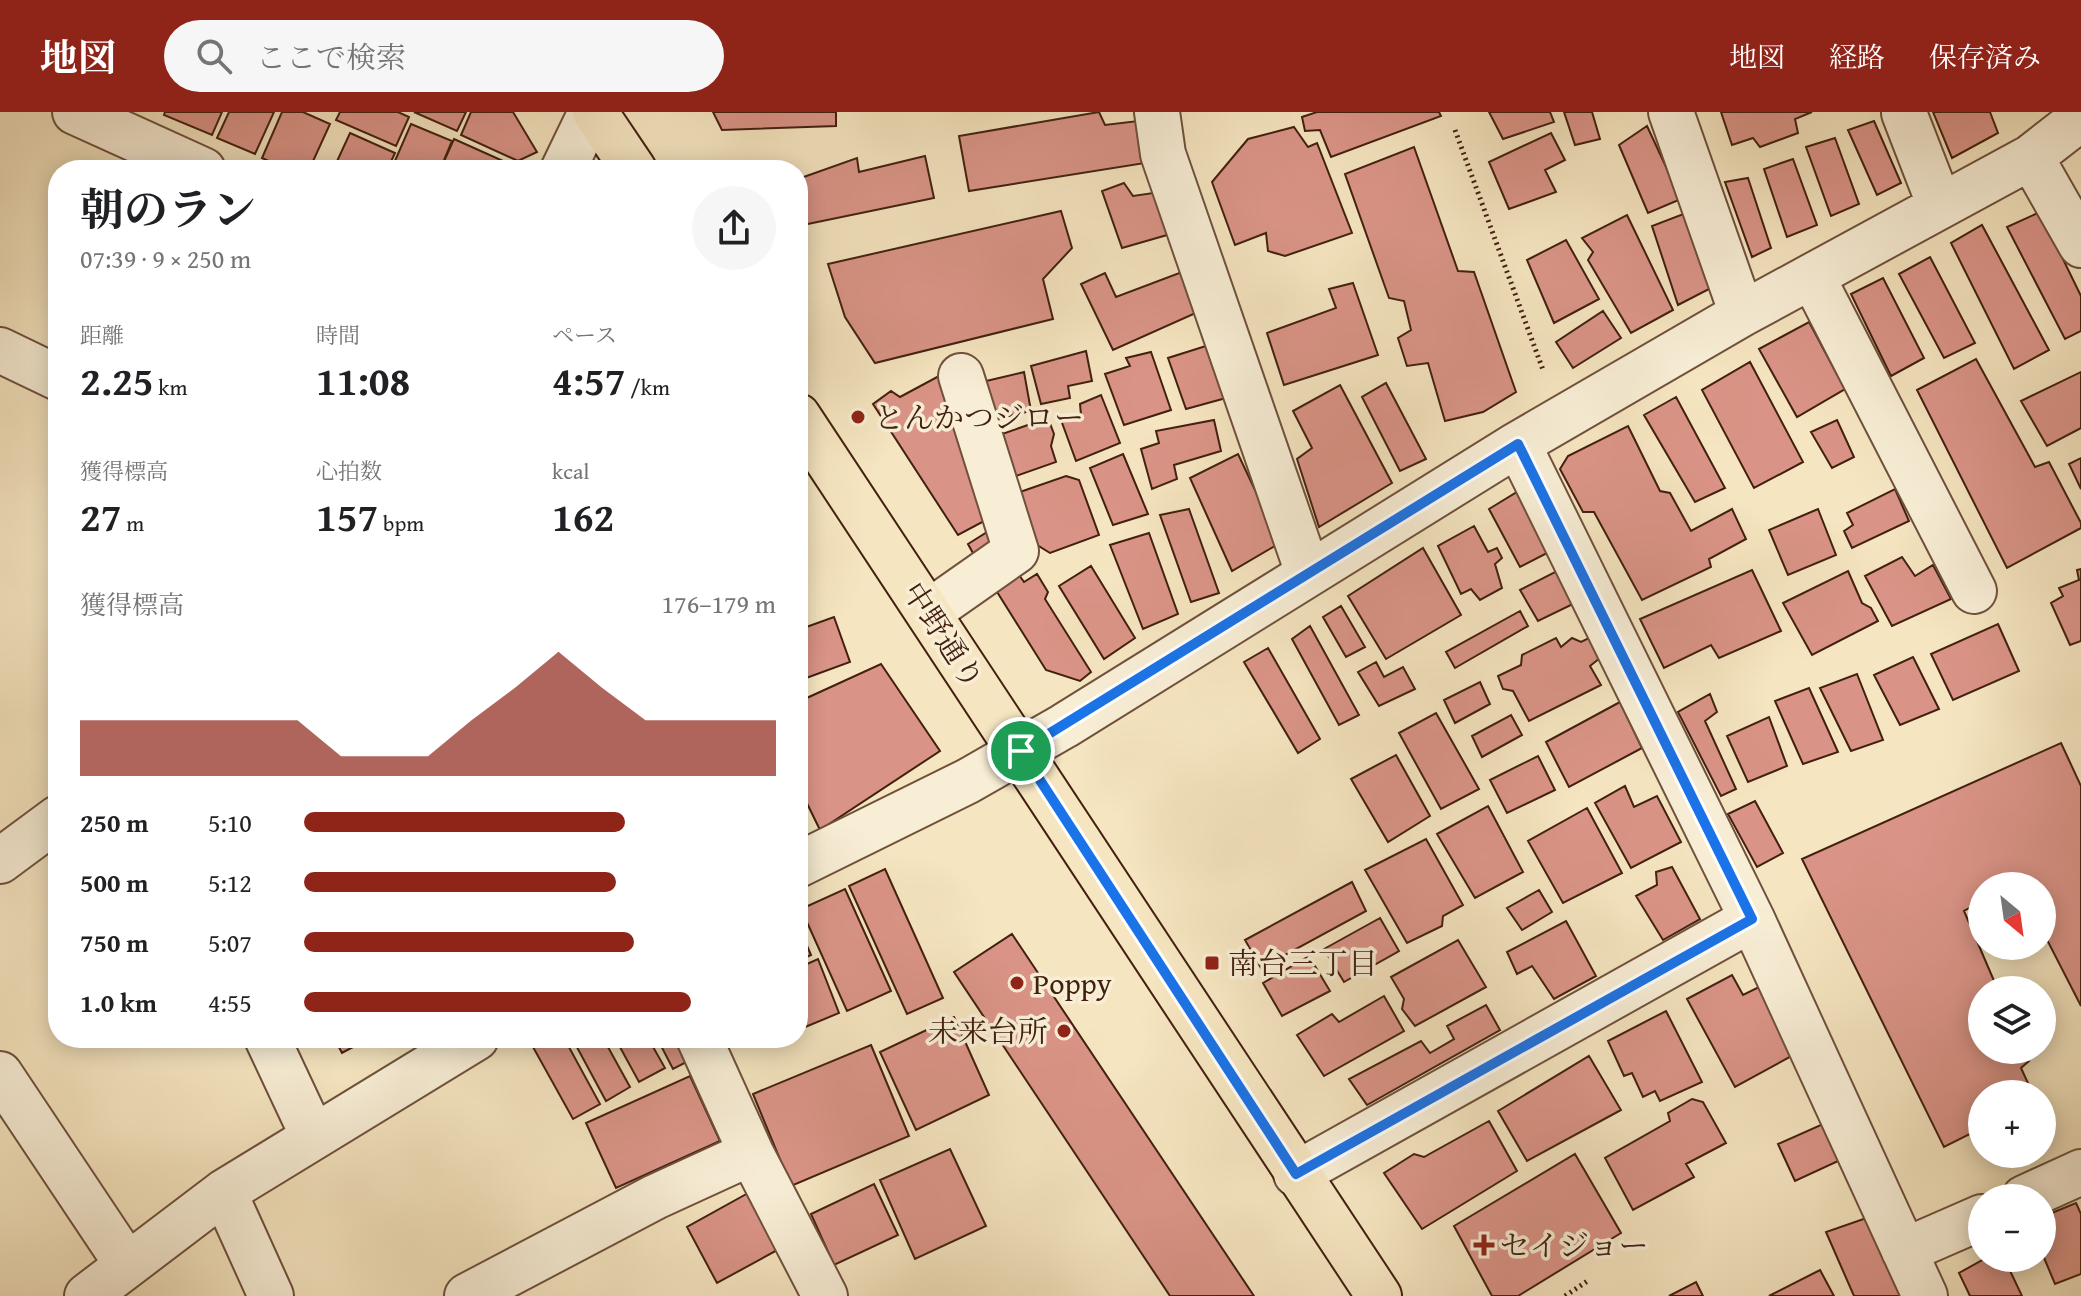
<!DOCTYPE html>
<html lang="ja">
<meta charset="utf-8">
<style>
body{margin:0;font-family:"Gentium Book Plus","Noto Serif JP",serif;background:#f6f6f6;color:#202124;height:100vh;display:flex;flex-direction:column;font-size:30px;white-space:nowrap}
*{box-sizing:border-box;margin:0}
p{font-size:26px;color:#757577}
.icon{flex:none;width:44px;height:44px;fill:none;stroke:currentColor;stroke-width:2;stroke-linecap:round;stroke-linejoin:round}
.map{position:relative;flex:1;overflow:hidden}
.side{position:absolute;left:48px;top:48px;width:760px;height:888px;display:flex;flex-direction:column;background:#fff;border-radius:32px;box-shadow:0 4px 20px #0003}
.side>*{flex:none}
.needle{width:52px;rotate:151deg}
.fabs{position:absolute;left:1968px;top:760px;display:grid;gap:16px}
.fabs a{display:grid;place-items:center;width:88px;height:88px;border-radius:50%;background:#fff;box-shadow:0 4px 20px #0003;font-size:40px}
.pin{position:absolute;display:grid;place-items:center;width:68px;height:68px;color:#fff;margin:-34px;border:4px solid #fff;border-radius:50%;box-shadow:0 2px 8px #0007}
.round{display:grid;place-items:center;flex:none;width:84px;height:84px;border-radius:42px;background:#f6f6f6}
.headline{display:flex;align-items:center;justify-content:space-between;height:136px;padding:0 32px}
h1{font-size:44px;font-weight:700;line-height:60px}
.figures{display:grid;grid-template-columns:repeat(3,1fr);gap:12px;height:136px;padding:8px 32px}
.figures div{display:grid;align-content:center}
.figures b{font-size:40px;font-weight:700}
.figures small{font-size:22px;font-weight:400}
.figures p{font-size:22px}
.chart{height:224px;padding:16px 32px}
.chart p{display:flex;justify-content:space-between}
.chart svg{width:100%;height:144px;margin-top:8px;fill:#8f2418;opacity:.7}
ul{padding:0 32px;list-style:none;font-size:26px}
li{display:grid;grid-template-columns:128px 96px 1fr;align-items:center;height:60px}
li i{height:20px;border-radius:10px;background:#8f2418}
header{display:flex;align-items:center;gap:48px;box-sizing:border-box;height:112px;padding:0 40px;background:#8f2418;color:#fff}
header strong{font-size:38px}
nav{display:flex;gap:44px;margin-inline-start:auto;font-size:28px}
.search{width:560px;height:72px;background:#f6f6f6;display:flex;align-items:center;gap:20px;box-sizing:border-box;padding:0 28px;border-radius:44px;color:#757577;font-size:30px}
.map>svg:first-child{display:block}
.building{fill:#da9487;stroke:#422010;stroke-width:2}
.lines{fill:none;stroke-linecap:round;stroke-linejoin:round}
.minor-casing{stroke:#6f513c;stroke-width:48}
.major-casing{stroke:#422010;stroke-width:48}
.path{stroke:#422010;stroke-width:5;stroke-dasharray:2 4;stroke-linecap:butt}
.minor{stroke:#f8eed6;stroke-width:44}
.major{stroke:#f5e5c0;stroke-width:44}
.route-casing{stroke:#fff;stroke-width:16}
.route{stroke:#1a73e8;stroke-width:10}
.poi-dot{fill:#8f2418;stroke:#f8eed6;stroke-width:3}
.labels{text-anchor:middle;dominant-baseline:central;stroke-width:7;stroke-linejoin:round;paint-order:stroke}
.poi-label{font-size:30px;fill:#422010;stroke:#f8eed6;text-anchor:start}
.street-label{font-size:30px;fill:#422010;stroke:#f8eed6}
</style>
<header>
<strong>地図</strong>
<div class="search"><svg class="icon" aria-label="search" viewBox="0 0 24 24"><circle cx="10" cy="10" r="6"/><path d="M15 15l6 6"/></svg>ここで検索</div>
<nav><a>地図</a><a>経路</a><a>保存済み</a></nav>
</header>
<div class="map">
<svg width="2081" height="1184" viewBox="0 0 2081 1184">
<rect width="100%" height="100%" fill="#f5e5c0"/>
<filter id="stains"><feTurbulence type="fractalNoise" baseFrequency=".0025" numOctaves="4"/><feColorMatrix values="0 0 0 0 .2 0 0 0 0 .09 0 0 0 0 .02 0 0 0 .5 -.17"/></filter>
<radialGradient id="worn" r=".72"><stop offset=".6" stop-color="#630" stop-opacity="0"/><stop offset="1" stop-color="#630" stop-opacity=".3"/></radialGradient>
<path class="building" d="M165,0H222L212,23L164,3Z
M229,0H274L255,42L217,26Z
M282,0H303L330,12L309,58H288L262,46Z
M340,0H398L409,5L396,34L336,8Z
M414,0H466L457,19Z
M471,0H513L537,40L518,49L461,23Z
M713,0H836V14L722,18Z
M1099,0L1105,13L1138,9L1145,51L969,79L959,24Z
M1317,0H1439L1441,4L1331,45L1320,18L1305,19L1302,5Z
M1489,0H1550L1554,10L1503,27Z
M1564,0H1592L1600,27L1575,33Z
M1721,0H1812L1795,7L1798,21L1760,35L1753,26L1732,33Z
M1933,0H1990L1998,21L1952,46Z
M1874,9L1901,71L1877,83L1848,18Z
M411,12L452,29L440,58H391Z
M1647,14L1681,87L1648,101L1619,33Z
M1294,15L1308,35L1317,31L1352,121L1285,144L1268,139L1266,121L1235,133L1212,70L1248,27Z
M350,21L395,41L387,58H333Z
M1551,21L1565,48L1545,58L1556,80L1509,97L1489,50Z
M1835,26L1859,92L1831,104L1806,35Z
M454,27L523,58H440Z
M1414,35L1458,159L1474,160L1516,280L1483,300L1445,309L1428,251L1407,254L1398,226L1411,218L1404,189L1389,186L1345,62Z
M925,44L934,86L798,114V67L857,46L859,60Z
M1793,47L1817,113L1787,125L1764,57Z
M1748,66L1771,136L1752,145L1725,70Z
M1124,71L1133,84L1160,80L1174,121L1122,136L1102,79Z
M1061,99L1072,136L1043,167L1053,207L875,251L845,205L828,152Z
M2040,100L2081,184V219L2065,227L2007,115Z
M1686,101L1711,176L1678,193L1652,114Z
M1627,103L1673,198L1631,221L1588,148L1593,140L1582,126Z
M1982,113L2049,238L2014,257L1951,131Z
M1566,128L1599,187L1554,211L1527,148Z
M1930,145L1975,231L1944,246L1899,162Z
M1182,160L1198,200L1113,238L1081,172L1105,161L1116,185Z
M1883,166L1924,246L1891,264L1851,182Z
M1353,171L1378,243L1284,273L1267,221L1336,196L1329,177Z
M1603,199L1621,226L1573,256L1556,230Z
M1809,210L1845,277L1797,305L1759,237Z
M1209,233L1226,286L1186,297L1168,246Z
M1086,239L1092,269L1068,274L1070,286L1041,292L1031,254Z
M1151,240L1171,298L1124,313L1105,262L1130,254L1126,246Z
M1976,247L2035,355L2049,350L2081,411V416L2007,456L1917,278Z
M1750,250L1803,350L1754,376L1702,278Z
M1024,260L1031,299L995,307L982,270Z
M2081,260V316L2047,334L2021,289Z
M939,264L988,407L958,423L873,292L891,279L900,285Z
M1386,271L1426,347L1400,359L1362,285Z
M1340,273L1392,371L1319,415L1297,347L1312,336L1293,299Z
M1101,283L1120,331L1076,349L1061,308L1081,303L1080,292Z
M1676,285L1725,376L1695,390L1644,303Z
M1048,306L1054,322L1051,334L1056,350L1016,364L1002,322Z
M1214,308L1221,339L1174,353L1177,367L1152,377L1141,337L1159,331L1156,319Z
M1837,308L1854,345L1832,356L1811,320Z
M1628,314L1660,379L1670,381L1691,419L1732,397L1746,427L1709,447L1711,455L1642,488L1594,400H1583L1560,357L1568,344Z
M1123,342L1148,402L1113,413L1090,356Z
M1238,342L1280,431L1232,459L1190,366Z
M2081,346V377L2069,352Z
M1066,364L1079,368L1099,423L1050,441L1034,431L1017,381Z
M1895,377L1909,409L1852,436L1844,419L1853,413L1847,401Z
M1517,380L1549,440L1520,455L1489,397Z
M1189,397L1219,481L1191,490L1160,403Z
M1818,397L1836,443L1788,463L1769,418Z
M1474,414L1488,440L1497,436L1502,446L1495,452L1502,476L1480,488L1471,477L1461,482L1438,434Z
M992,417L998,429L974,443L968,432Z
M1149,421L1178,502L1143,517L1110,433Z
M1423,436L1461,503L1386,547L1348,484Z
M1902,445L1915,464L1933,453L1951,487L1892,514L1865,464Z
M1091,454L1135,526L1104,547L1059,474Z
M2081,457V529L2070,533L2051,491L2063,484L2059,476L2079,468L2077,458Z
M1559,458L1575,491L1538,509L1520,478Z
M1752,458L1781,519L1719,546L1711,533L1664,556L1640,507Z
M1848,459L1862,491L1871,496L1878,509L1812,543L1783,491Z
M1017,460L1024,470L1037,462L1048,480L1045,487L1091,560L1080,569L1046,558L994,475Z
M1341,494L1365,535L1346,545L1323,505Z
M1520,499L1528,514L1455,556L1446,540Z
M834,505L850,550L798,569V518Z
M1998,512L2019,559L1953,588L1931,542Z
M1310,514L1359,603L1339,613L1292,527Z
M1591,525L1600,546L1590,554L1601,573L1529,609L1513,579L1503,577L1498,564L1521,553L1522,543L1556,526L1561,535L1572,526L1581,530Z
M1268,536L1320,627L1298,641L1244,550Z
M1913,545L1939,597L1900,613L1874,563Z
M1376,550L1384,565L1403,555L1415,577L1379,594L1358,560Z
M881,552L940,639L820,718L798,673V590Z
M1857,562L1883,628L1851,639L1820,576Z
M1480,570L1490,592L1455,611L1444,588Z
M1809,576L1838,640L1803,652L1775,589Z
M1710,582L1717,600L1705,609L1736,677L1721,684L1678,600Z
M1620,590L1642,636L1569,675L1546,630Z
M1436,601L1479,677L1441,697L1399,621Z
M1511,603L1522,623L1482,645L1472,624Z
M1769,605L1787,654L1748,670L1727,624Z
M2061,631L2081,674V894L2042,818V774H2019L2017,770L2009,774H1982V789L1964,799L1998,878H1982V938H2024L2029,949L2021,956L2033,982H1982V1016L1944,1035L1802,747Z
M1396,643L1430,704L1388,730L1351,667Z
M1538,644L1555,678L1507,701L1490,668Z
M1625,674L1634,695L1657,684L1681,730L1631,756L1595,691Z
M1755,689L1783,741L1757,755L1728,702Z
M1488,694L1523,760L1475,786L1437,722Z
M1587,696L1622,761L1563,791L1528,729Z
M1426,727L1463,793L1443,804L1442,814L1407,831L1365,758Z
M1672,755L1700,807L1663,828L1636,784L1657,773L1656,760Z
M885,757L943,886L907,902L849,774Z
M1352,770L1366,799L1261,856L1245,828Z
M845,777L891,879L847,899L801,797Z
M1539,778L1552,800L1522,818L1507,796Z
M1380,806L1399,839L1344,870L1324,837Z
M1566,809L1596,864L1554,887L1532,854L1517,862L1507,840Z
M798,813L811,843L798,849Z
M1012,822L1254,1184H1170L954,860Z
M1458,828L1486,875L1415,914L1402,897L1404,887L1391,865Z
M1309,844L1330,879L1282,904L1263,871Z
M818,847L839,901L798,918V856Z
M1732,863L1743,883L1761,874L1797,941L1735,975L1687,887Z
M1384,884L1404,919L1324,964L1297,923L1332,902L1339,910Z
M1486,893L1500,918L1367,993L1349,967L1421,929L1430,941L1454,927L1447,914Z
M1666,899L1702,970L1660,989L1655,979L1643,985L1632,961L1624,964L1608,929Z
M954,905L989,983L916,1018L880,940Z
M334,926H370L342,941Z
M528,926H564L600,992L573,1007Z
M572,926H603L630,975L606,989Z
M615,926H648L665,956L639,970Z
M657,926H691L700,943L673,957Z
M871,933L909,1024L791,1074L753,982Z
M1589,944L1621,998L1527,1049L1498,999Z
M690,964L720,1029L616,1076L586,1011Z
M1692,987L1703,990L1726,1031L1686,1052L1694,1065L1633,1098L1605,1046L1670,1009L1668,1001Z
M1832,1008L1849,1044L1795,1069L1778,1032Z
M1489,1009L1517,1059L1422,1117L1384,1061L1414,1042L1424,1045Z
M950,1037L986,1114L915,1147L880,1068Z
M1575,1042L1621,1121L1518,1184H1492L1454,1114Z
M874,1072L898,1123L834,1153L811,1102Z
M750,1080L781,1136L717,1171L687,1115Z
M2076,1091L2081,1102V1162L2055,1172L2042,1141V1105Z
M1875,1103L1909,1184H1854L1826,1120Z
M1986,1146H2004L2022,1184H1970L1959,1161Z
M1820,1158L1834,1184H1769Z
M1696,1170L1703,1184H1669Z"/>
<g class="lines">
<g class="minor-casing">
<path id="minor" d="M75,0L203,58
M1157,0L1163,42L1308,461
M1671,0L1742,202
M1904,1L1940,94
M2031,45L2081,133
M563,58L591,0
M1812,164L1974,479
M0,238L58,266
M1518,332L1752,807L1925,1184
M929,500L1016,439L961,264
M0,749L58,706
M798,753L968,669L1064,614L1518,332L1742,202L2031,45L2081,6
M267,926L313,1024
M699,926L751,1041L825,1184
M0,962L126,1151
M1296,1062L1752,807
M224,1080L271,1184
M2024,1086L2081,1060
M1904,1139L1982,1105
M87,1184L224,1080L476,926
M467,1184L655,1085L751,1041"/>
</g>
<g class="major-casing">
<path id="major" d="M595,0L634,58
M798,304L1379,1184"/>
</g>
<path class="path" d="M1455,18L1543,258
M1565,1184L1589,1168"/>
<use href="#minor" class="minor"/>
<use href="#major" class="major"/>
</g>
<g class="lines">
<g class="route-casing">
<path id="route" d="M1518,332L1752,807L1296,1062L1021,639Z"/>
</g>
<use href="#route" class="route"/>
</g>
<g class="poi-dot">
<circle cx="858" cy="305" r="8"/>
<rect x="1204" y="843" width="16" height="16" rx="4"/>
<circle cx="1017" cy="871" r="8"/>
<circle cx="1064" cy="919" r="8"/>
<path d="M1480 1121h8v8h8v8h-8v8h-8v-8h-8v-8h8z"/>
</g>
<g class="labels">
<g class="poi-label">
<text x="874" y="305">とんかつジロー</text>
<text x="1228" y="851">南台三丁目</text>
<text x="1033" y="871">Poppy</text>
<text x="1048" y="919" text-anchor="end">未来台所</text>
<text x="1500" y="1133">セイジョー</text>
</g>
<g class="street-label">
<text transform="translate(944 523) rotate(57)">中野通り</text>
</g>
</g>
<rect width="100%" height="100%" filter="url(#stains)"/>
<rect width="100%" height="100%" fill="url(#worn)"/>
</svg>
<div class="fabs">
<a><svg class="needle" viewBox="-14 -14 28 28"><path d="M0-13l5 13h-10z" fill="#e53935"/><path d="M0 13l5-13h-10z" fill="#757577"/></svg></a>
<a><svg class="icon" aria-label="layers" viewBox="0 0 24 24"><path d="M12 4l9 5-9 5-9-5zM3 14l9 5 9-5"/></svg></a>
<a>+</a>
<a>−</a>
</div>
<div class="pin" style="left:1021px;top:639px;background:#1e9e55"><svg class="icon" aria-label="arrive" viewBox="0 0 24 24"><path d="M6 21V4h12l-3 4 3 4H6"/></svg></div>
<section class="side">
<div class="headline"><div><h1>朝のラン</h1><p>07:39 · 9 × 250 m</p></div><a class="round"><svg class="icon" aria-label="share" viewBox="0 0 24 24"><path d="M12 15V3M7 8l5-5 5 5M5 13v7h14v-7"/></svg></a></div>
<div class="figures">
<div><p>距離</p><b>2.25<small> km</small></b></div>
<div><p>時間</p><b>11:08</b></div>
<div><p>ペース</p><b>4:57<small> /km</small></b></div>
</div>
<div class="figures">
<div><p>獲得標高</p><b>27<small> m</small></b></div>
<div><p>心拍数</p><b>157<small> bpm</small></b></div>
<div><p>kcal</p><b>162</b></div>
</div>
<div class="chart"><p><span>獲得標高</span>176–179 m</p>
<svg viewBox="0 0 160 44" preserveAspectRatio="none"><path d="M0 44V27L10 27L20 27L30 27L40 27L50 27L60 38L70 38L80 38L90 27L100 17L110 6L120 17L130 27L140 27L150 27L160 27V44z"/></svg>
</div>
<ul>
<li><b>250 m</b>5:10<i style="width:68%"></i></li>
<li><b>500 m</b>5:12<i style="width:66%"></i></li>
<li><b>750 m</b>5:07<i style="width:70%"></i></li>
<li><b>1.0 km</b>4:55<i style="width:82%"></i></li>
</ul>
</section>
</div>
